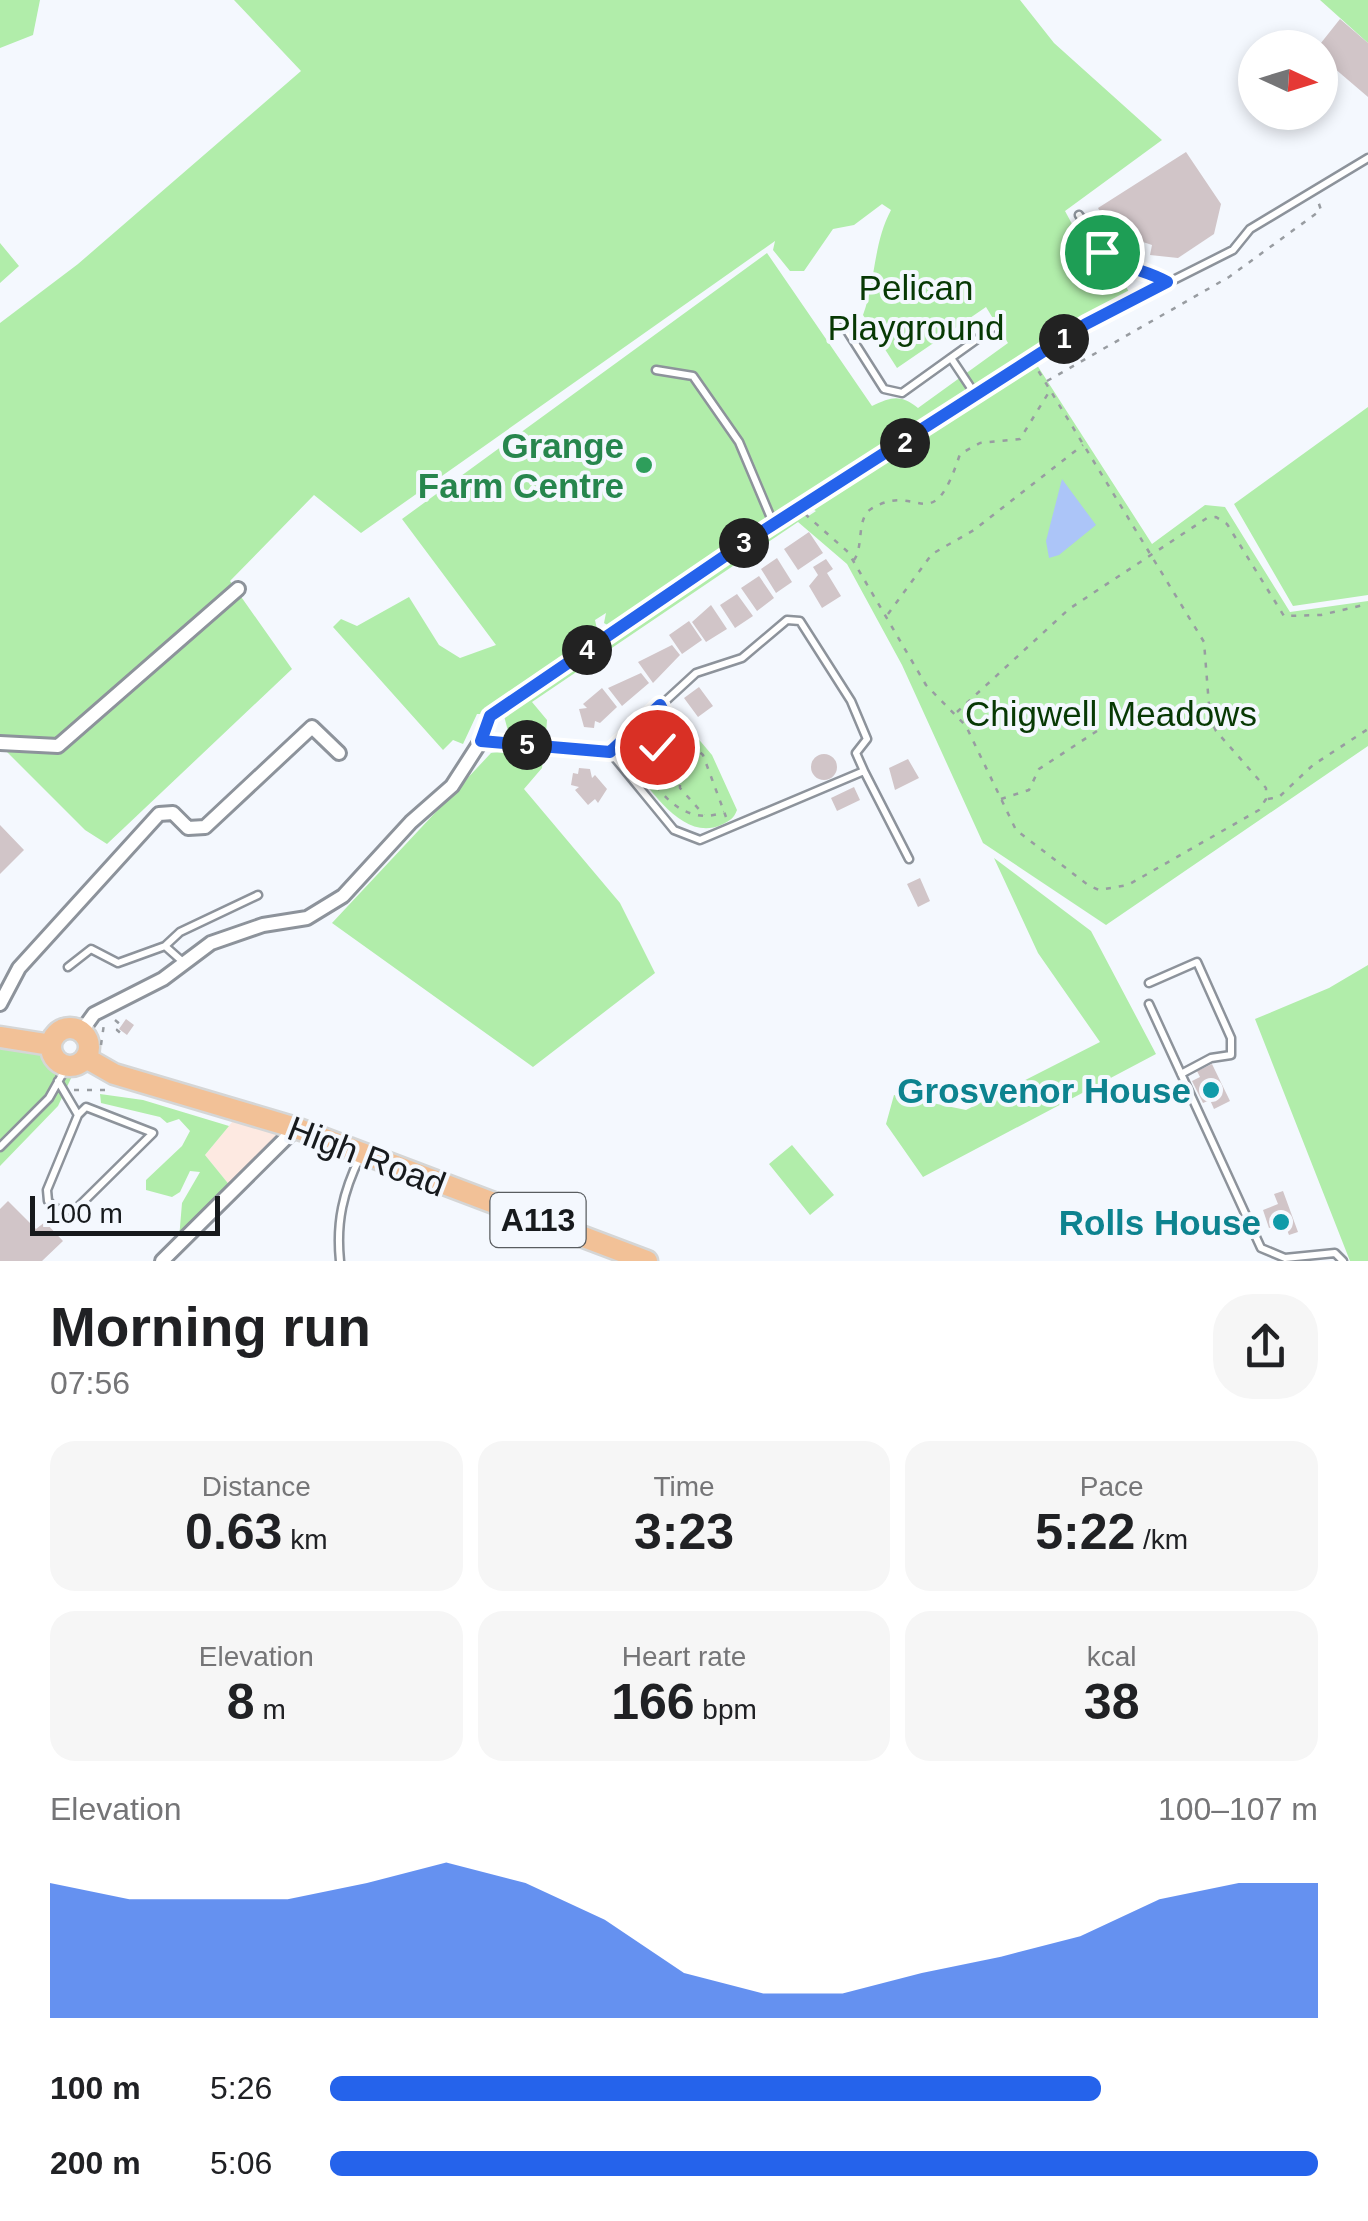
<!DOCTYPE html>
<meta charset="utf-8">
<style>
body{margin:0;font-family:Arial,sans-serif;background:#f6f6f6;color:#202124;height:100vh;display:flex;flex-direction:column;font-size:38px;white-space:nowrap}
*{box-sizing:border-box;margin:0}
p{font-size:32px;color:#757577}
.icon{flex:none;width:55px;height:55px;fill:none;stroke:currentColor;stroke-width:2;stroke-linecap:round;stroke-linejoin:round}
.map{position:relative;height:1261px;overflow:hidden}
.details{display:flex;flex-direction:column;background:#fff;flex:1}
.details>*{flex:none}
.needle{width:65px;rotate:94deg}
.controls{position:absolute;left:1238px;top:30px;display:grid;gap:20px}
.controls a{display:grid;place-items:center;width:100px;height:100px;border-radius:50%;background:#fff;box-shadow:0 5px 15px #0003;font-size:50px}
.scale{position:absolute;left:30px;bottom:25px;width:190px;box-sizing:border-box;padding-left:10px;border:5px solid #171a1d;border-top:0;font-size:28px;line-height:35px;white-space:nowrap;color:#171a1d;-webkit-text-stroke:8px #f4f8fe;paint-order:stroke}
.pin{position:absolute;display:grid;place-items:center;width:85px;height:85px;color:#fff;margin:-42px;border:5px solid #fff;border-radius:50%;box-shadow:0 2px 10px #0007}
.km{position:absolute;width:50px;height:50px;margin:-25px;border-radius:50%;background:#222;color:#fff;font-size:28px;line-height:50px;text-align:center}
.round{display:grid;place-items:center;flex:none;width:105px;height:105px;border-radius:40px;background:#f6f6f6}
.headline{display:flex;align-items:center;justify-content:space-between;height:170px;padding:0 50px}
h1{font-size:55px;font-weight:800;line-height:75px}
.metrics{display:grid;grid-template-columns:repeat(3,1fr);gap:15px;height:170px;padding:10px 50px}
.metrics div{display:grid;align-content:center;border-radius:25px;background:#f6f6f6;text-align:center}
.metrics b{font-size:50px;font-weight:800}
.metrics small{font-size:28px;font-weight:400}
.metrics p{font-size:28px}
.chart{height:280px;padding:20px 50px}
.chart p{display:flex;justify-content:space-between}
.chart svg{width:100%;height:180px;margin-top:10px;fill:#2563eb;opacity:.7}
ul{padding:0 50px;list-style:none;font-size:32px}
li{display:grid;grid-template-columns:160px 120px 1fr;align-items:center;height:75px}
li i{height:25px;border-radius:12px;background:#2563eb}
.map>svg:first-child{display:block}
.industrial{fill:#fde9e1}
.green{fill:#b1edaa}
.water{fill:#acc5f8}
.building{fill:#d1c5c8}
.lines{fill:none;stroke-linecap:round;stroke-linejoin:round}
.service-casing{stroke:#8d939b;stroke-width:11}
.minor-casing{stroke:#8d939b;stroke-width:18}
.primary-casing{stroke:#d5d6d6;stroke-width:25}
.path{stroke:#989ca1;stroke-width:2.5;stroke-dasharray:5 8;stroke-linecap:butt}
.service{stroke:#fff;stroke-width:6}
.minor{stroke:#fff;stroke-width:12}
.primary{stroke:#f2c197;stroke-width:20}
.route-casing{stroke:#fff;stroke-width:20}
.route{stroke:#2563eb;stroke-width:12}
.leisure-dot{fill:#2e9e5b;stroke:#f4f8fe;stroke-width:4}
.culture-dot{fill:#0f9aa8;stroke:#f4f8fe;stroke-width:4}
.labels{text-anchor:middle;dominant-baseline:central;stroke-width:8;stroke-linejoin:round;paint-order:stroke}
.shield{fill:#f4f8fe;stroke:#595d60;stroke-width:2.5}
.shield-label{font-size:32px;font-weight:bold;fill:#171a1d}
.park-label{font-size:35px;fill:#073904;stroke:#f4f8fe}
.leisure-label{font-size:35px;font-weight:bold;fill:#27864d;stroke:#f4f8fe;text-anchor:end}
.culture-label{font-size:35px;font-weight:bold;fill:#0d838f;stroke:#f4f8fe;text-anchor:end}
.street-label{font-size:35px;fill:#171a1d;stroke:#f4f8fe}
</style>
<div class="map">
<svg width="1368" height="1261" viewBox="0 0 1368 1261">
<rect width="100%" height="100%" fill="#f4f8fe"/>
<path class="industrial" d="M237,1116L286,1135L231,1187L205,1155Z"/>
<path class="green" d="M0,0H40L33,35L0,48Z
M234,0H1020L1054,43L1162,140L1065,211L1085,248L1122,279L1130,294L612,628L604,623L606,613L595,620L597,629L589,645L486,714H477L463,744L453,740L443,750L333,627L341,619L357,626L409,597L439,645L460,658L496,645L402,519L767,253L872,406C892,397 900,394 918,408L1008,343L986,307L897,368L863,315C876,280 873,244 891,210L882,204L854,225L833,229L804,271H790L773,250L775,241L361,533L314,495L230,581L292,669L107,844L85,830L0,745V323L78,264L301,71Z
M1320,0H1368V43Z
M0,243L19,266L0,283Z
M1037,365L1152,544L1205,505L1225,507L1290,612L1368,601V746L1106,925L983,843L902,665L847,564L798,522L532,702L547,720L546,734L508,731L504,716L526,692L799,511L807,517L816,511L809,507Z
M1368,407V595L1293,606L1234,504Z
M668,703L712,755L737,810C734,818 730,821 721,825C681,843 647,783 624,757L626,742Z
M504,751L543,756L542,768L524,789L620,903L655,973L533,1067L332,923L491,753Z
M994,858L1091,931L1156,1054L923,1177L886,1124L894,1095L966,1110L1100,1042L1038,953Z
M1368,965V1261H1350L1255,1019L1329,988Z
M0,1037L51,1045L61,1071L73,1074L58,1106L0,1166Z
M100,1094L143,1100L229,1126L205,1155L231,1187L179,1239L182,1203L200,1172L190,1171L180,1192L172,1197L146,1190V1180L182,1146L190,1131L179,1119L167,1123L160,1117L101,1103Z
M792,1145L834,1195L810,1215L769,1164Z"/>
<path class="water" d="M1062,479L1096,525L1059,555L1049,558L1046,541Z"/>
<path class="building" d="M1340,19L1368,43V97L1320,56L1317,48Z
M1186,152L1221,204L1214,234L1178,258L1150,255L1152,245L1143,242L1125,253L1098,208Z
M809,532L823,553L798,570L784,549Z
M777,558L792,582L776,593L761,569Z
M826,559L833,569L827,573L841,596L822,608L809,586L818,575L813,567Z
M759,576L774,598L757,611L741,588Z
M737,594L753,616L735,628L720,605Z
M711,605L727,629L706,642L692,622Z
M689,621L702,640L682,654L669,635Z
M672,645L680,655L653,683L638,662Z
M641,673L649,683L622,706L608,688Z
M699,687L713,706L698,717L684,698Z
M602,688L617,707L600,723L595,721L594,728L584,727L579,709L587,708L583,704Z
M811 767a13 13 0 1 1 26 0a13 13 0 1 1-26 0Z
M908,759L919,778L895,790L889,768Z
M579,768L590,769L592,778L595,775L607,789L598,803L595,799L588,805L575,790L579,787L571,785L573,773L578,774Z
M854,787L860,800L837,811L831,798Z
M0,825L24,850L0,874Z
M920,878L930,901L918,907L907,884Z
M126,1019L134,1025L127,1035L119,1029Z
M1212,1064L1230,1101L1214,1109L1210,1100L1203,1103L1192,1081L1200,1077L1197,1071Z
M1283,1191L1298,1232L1289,1235L1287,1230L1280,1232L1278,1225L1269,1228L1263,1210L1278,1204L1274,1194Z
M8,1201L36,1229L45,1222L63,1241L42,1261H0V1209Z"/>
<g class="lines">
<g class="service-casing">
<path id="service" d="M1079,215L1112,261L1166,281
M844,326L884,389L902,393L994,327
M951,358L977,397
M656,370L693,376L739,442L774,525
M491,715L741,545L1086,324L1233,250L1250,229L1368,158
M482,741L610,752L674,830L700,840L864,771L856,753L867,739L851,701L800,621L787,620L742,658L696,673L610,752
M864,771L909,859
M165,946L180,932L258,895
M68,967L91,949L118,963L165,946L183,962
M1149,983L1197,962L1231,1038V1055L1211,1058L1181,1074
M1149,1004L1261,1248L1285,1258L1335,1253L1343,1261
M58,1081L78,1115L86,1107L153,1133L74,1211L57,1209L48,1201L47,1190L78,1115
M0,1147L49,1098L67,1066
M340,1261C336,1222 343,1192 360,1157"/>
</g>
<g class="minor-casing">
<path id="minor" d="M0,743L58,746L238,589
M0,1004L19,968L159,814L173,813L188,828L205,827L312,727L339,753
M81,1032L94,1014L163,979L211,943L263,925L307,918L343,896L411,822L452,786L481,741L490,715
M162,1261L296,1128"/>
</g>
<g class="primary-casing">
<path id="primary" d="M51 1047a19 19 0 1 1 38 0a19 19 0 1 1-38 0Z
M0,1037L51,1045
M86,1058L114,1074L296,1128L647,1261"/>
</g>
<path class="path" d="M1047,381L1229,277L1321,210L1318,201
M805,514L848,552L926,685L966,726L1016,830L1088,885L1099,890L1128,885L1259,810L1266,799V788L1216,731L1210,718L1204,642L1036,367
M854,560C864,546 856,519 871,509C919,479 931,543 960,454L980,443L1020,439L1049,392
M888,614L932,554L974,530L1083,445
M957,712L1069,609L1207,518L1216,517L1227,524L1284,616L1321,615L1368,604
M666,715L673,729L703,755L726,817
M647 751a12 12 0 1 1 24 0a12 12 0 1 1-24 0Z
M651,743L656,754H661L662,748H656
M670,749L679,761L680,788L704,815
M625,750L638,752C651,786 682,829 724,812
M646,752H638L643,739L666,718
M1001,799L1029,790L1039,769L1103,727
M1268,799L1279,797L1313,765L1368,729
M115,1020L121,1025L117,1030L124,1036
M101,1045L104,1024
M74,1090H106"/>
<use href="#service" class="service"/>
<use href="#minor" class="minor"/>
<use href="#primary" class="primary"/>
</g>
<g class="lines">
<g class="route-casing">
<path id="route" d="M657,747L650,743L647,752H638L643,739L666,717L660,705L610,752L481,741L490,716L741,545L1086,324L1167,282C1145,269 1122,269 1102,252"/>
</g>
<use href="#route" class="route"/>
</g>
<circle class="leisure-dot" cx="644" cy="465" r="10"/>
<g class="culture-dot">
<circle cx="1211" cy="1090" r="10"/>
<circle cx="1281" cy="1222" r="10"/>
</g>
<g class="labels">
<rect class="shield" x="490.5" y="1193" width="95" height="54" rx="8"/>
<g class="shield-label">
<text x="538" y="1220">A113</text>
</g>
<g class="park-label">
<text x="916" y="287">Pelican<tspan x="916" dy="40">Playground</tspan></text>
<text x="1111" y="713">Chigwell Meadows</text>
</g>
<g class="leisure-label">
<text x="624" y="445">Grange<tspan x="624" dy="40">Farm Centre</tspan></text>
</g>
<g class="culture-label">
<text x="1191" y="1090">Grosvenor House</text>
<text x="1261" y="1222">Rolls House</text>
</g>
<g class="street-label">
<text transform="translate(367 1156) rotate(21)">High Road</text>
</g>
</g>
</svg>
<div class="controls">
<a><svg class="needle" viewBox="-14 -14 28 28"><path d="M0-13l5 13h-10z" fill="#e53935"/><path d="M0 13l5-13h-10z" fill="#757577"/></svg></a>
</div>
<div class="scale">100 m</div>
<div class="pin" style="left:1102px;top:252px;background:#1e9e55"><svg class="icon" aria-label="arrive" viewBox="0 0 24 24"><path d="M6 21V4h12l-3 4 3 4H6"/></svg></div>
<div class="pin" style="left:657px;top:747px;background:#d93025"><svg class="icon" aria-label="check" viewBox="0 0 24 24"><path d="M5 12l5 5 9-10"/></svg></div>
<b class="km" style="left:1064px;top:339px">1</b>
<b class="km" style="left:905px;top:443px">2</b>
<b class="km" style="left:744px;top:543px">3</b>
<b class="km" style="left:587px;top:650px">4</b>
<b class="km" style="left:527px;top:745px">5</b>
</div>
<section class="details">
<div class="headline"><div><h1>Morning run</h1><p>07:56</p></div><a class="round"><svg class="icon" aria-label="share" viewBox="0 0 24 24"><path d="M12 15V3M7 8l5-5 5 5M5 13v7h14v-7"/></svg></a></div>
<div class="metrics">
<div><p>Distance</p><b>0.63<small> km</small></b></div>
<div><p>Time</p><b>3:23</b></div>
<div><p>Pace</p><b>5:22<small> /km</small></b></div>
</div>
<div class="metrics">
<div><p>Elevation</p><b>8<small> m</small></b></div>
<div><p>Heart rate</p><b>166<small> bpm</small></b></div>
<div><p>kcal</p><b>38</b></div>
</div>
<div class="chart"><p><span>Elevation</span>100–107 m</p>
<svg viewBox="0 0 160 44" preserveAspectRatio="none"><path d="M0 44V11L10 15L20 15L30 15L40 11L50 6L60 11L70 20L80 33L90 38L100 38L110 33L120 29L130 24L140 15L150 11L160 11V44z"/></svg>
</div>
<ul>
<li><b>100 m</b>5:26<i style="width:78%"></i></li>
<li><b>200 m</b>5:06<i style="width:100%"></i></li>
</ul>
</section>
